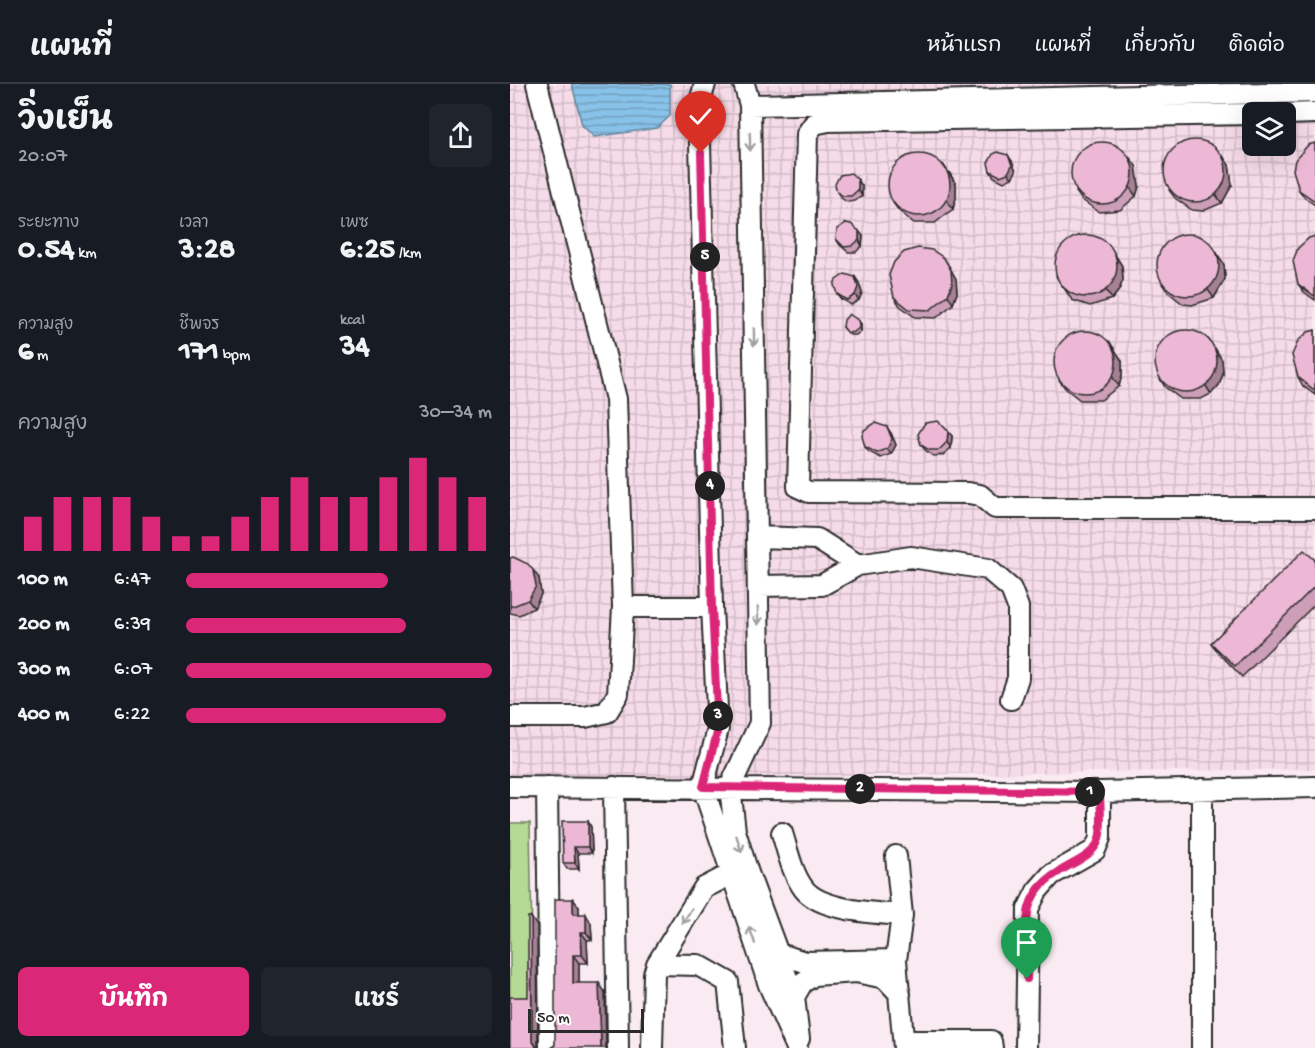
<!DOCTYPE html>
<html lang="th">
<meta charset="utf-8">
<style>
body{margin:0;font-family:"Gochi Hand","Playpen Sans Thai",sans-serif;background:#20242c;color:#f1f3f6;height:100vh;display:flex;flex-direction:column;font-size:22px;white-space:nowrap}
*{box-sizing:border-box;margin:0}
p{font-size:20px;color:#9ea1a6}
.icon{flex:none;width:33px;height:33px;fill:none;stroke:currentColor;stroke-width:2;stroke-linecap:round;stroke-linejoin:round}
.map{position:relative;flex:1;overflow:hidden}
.details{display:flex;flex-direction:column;background:#171b24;width:510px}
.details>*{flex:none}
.buttons{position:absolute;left:732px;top:18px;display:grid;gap:12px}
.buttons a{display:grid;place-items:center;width:54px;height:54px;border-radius:9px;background:#171b24;box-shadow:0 6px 24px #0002;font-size:30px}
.scale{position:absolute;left:18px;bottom:15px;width:116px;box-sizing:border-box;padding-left:6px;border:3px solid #2b2b2b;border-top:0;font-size:16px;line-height:21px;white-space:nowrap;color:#2b2b2b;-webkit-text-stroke:4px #fff;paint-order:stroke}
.pin{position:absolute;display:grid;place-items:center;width:51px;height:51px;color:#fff;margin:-62px -26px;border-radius:50% 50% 50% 0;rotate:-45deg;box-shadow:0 0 6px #0007}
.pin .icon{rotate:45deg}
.km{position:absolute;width:30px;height:30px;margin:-15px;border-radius:50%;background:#222;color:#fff;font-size:16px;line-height:30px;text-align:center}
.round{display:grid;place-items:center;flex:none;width:63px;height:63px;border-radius:9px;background:#20242c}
.head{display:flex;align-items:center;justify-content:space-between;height:102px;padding:0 18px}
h1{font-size:33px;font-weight:700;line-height:45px}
.figures{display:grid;grid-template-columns:repeat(3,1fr);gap:9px;height:102px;padding:6px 18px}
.figures div{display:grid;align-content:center}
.figures b{font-size:30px;font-weight:700}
.figures small{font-size:16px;font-weight:400}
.figures p{font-size:16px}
.chart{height:168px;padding:12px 18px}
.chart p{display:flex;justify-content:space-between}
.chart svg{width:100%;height:108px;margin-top:6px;stroke:#db2777;stroke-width:6}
.action{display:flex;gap:12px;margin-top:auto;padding:12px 18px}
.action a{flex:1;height:69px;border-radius:9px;background:#db2777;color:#fff;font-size:24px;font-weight:700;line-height:69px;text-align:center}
.action a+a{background:#20242c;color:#f1f3f6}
ul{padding:0 18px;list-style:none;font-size:20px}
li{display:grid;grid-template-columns:96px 72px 1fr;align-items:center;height:45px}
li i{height:15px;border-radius:8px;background:#db2777}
header{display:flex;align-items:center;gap:36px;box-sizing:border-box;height:84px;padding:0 30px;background:#171b24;border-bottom:2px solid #363941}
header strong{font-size:28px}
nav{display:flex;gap:33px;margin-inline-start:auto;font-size:21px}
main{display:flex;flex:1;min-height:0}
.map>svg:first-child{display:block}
.industrial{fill:url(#industrial-grid);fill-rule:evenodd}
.garden{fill:#b5da95;stroke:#708260;stroke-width:1.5}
.water{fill:url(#water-rules);stroke:#63869c;stroke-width:1.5}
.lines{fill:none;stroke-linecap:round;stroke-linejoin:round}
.minor-casing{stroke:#2b2b2b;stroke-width:24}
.minor{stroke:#fff;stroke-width:20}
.wall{fill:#cc9eb7;stroke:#2b2b2b;stroke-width:1.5}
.shaded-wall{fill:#a68195;stroke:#2b2b2b;stroke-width:1.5}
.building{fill:#edb8d5;stroke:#2b2b2b;stroke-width:1.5}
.oneway{stroke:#a0a0a0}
.route-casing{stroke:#fff;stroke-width:12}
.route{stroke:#db2777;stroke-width:8}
</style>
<header>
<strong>แผนที่</strong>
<nav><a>หน้าแรก</a><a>แผนที่</a><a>เกี่ยวกับ</a><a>ติดต่อ</a></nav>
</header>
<main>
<section class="details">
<div class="head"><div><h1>วิ่งเย็น</h1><p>20:07</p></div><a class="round"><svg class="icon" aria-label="share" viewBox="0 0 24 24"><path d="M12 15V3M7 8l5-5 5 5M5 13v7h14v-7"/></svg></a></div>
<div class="figures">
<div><p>ระยะทาง</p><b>0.54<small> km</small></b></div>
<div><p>เวลา</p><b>3:28</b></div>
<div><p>เพซ</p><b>6:25<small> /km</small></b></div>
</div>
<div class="figures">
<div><p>ความสูง</p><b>6<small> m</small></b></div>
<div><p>ชีพจร</p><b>171<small> bpm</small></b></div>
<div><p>kcal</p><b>34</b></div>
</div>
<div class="chart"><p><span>ความสูง</span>30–34 m</p>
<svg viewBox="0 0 160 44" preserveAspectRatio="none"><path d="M5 44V30M15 44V22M25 44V22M35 44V22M45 44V30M55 44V38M65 44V38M75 44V30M85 44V22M95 44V14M105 44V22M115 44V22M125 44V14M135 44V6M145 44V14M155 44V22"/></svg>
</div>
<ul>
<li><b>100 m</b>6:47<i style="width:66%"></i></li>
<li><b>200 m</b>6:39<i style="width:72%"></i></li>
<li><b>300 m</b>6:07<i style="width:100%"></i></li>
<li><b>400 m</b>6:22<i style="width:85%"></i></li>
</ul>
<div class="action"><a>บันทึก</a><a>แชร์</a></div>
</section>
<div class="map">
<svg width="805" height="964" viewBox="0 0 805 964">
<defs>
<pattern id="industrial-grid" width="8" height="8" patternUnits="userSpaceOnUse" patternTransform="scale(1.5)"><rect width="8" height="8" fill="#f6dbe9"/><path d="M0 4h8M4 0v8" fill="none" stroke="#d3bcc8"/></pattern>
<pattern id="water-rules" width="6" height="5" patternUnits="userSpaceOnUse" patternTransform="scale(1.5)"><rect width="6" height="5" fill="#89c2e8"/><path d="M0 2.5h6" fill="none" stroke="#709ebc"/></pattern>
</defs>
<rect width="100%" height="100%" fill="#faeaf2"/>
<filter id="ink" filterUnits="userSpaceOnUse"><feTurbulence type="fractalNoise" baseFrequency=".0167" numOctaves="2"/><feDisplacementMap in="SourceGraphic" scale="12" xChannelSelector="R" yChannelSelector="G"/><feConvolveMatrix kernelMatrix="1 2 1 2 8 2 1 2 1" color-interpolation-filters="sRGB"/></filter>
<g filter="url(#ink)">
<path class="industrial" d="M0,0H805V685L0,696ZM742,28H776V62H742Z"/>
<path class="garden" d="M0,739H20L23,918L0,919Z"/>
<path class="water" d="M62,0H160V32L147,44L84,53L72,41Z"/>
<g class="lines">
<g class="minor-casing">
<path id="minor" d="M195,0L189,21L202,523L208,645L193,703L259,901L287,964
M234,0L240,21L250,639L220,703L225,747L238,789L284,913L289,955
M240,21L805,8
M742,30L318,37L304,40L297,50L288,403L299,408L458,409L470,411L485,424H805
M776,30L805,29
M247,453L307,455L348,481
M248,502L312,501L348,481L401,473L478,485L501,505L508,523V594L501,615
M113,523H202
M0,633H75L97,628L108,610L113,523L106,315L27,0
M0,703L590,708L805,703
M37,703L40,964
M104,703L108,964
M272,749C278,768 282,789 294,805C311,827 367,829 392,831
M386,772L392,831L386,876L394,964
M269,870L295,878L386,876
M147,880L188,881L218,898L225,964
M284,913L292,899L304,891L346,888L375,894L390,910
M394,957H481L482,964
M142,964L144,890L147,880L194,804L221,790L232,789
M516,964L518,825L527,807L541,791L585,766L590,754V708
M692,964V705"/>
</g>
<use href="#minor" class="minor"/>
</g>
<path class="wall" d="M805,59V121L795,114L789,106Z
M502,77L506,87L502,94L494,98L484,93L480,87Z
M719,81L722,101L712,119L693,127L682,126L665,114L659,106Z
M626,82L629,102L626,112L610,126L589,128L572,116L566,108Z
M439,88L446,100V114L443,125L425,139H404L389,127L383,119Z
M348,96L352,102V112L345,117L337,118L331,114L327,108Z
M353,152L352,162L346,168H338L330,161L326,155Z
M805,152V216L794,208L788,200Z
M599,161L612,182L613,196L609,206L602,215L580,222L562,216L546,192Z
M707,169L714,181L715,195L704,214L682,221L673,220L658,208L652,200Z
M439,182L446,195L447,209L443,220L426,234L405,233L390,222L384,213Z
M345,193L349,199L352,209L349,216L341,221L331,215L327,210Z
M351,240V247L346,251H340L333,243Z
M805,246V311L793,302L788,293Z
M599,257L612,277V291L609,302L591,316H570L555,304L549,296Z
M705,264L712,276L713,290L709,301L701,310L691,315H671L655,303L650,295Z
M381,349L386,361L381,370L371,374L359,368L355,363Z
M442,352L441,364L433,371L423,372L415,366L411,361Z
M0,474L29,494L31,510L24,524L9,531L0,529Z
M805,476V520L732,593L709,569L701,559Z
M78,737L81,743L82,769H68L69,785H57L53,779Z
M63,815L69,823V830L81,839L82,856H77L78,879H69V899L95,908L45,961Z"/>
<path class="shaded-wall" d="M498,71L502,77L506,87L502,94L498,89Z
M713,72L719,81L722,101L712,119L706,111Z
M620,74L626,82L629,102L626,112L620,104Z
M433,80L446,100V114L443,125L437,117Z
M348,96L352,102V112L348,106Z
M349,147L353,152L352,162L349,156Z
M599,161L612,182L613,196L609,206L602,215L596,207Z
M701,161L714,181L715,195L704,214L698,206Z
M434,174L446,195L447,209L443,220L438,211Z
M345,193L349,199L352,209L349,216L345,211Z
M349,237L351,240V247L349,244Z
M699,256L712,276L713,290L709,301L701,310L696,302Z
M599,257L612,277V291L609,302L603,294Z
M377,343L381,349L386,361L381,370L377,365Z
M438,347L442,352L441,364L437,358Z
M23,486L29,494L31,510L24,524L18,516Z
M78,737L81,743L82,769L78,763Z
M64,763L68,769L69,785L65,779Z
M63,815L69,823V839L63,830Z
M76,830L81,839L82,856L76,848Z
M21,833L27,842L28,964H27L22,956Z
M71,848L77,856L78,879L72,871Z
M63,871L69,879V907L63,899Z
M89,899L95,908L96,964H91Z"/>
<path class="building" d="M654 87a31 31 0 1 1 62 0a31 31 0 1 1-62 0Z
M561 89a31 31 0 1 1 62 0a31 31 0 1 1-62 0Z
M805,59V117L789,106L783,86L785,76L798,61Z
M488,68L498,71L502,81L498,89L490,92L480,87L478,79L483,70Z
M378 101a31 31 0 1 1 62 0a31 31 0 1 1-62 0Z
M341,89L348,96V106L341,112H333L327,108L325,100L330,91Z
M336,139L341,140L349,147V156L342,162L334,163L326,155L327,145Z
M647 181a31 31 0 1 1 62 0a31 31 0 1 1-62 0Z
M545 182a31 31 0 1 1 62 0a31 31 0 1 1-62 0Z
M805,152V211H803L788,200L783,177L788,164L799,154Z
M408,164L422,166L434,174L441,186L442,200L438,211L420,226L399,225L384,213L379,191L384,178L394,168Z
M335,190L345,193L348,203L345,211L337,216L327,210L324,201L326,196Z
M339,230L349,237V244L344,248L338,249L333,243L334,236Z
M645 277a31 31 0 1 1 62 0a31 31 0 1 1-62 0Z
M805,246V305H803L788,293L782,271L788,257L798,248Z
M544 278a31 31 0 1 1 62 0a31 31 0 1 1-62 0Z
M428,337L438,347L437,358L429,366H419L411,361L408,350L415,339Z
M365,339L377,343L382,355L377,365L367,369L355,363L352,352L354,346Z
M794,466L805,476V502L725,582L701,559Z
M3,473L18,480L23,486L26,502L18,516L3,522H0V474Z
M52,737H78V763H64L65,779H53Z
M45,815H63V830H76V848H71L72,871H63V899H89L91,964H40L45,961Z
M18,833H21L22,956L27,964H0V913H18Z"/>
<defs><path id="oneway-shaft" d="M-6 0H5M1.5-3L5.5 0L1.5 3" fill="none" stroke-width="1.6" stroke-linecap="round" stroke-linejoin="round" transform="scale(1.5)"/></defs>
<g class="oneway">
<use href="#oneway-shaft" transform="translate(240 58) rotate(89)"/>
<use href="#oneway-shaft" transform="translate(244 253) rotate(89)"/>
<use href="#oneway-shaft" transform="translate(248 532) rotate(89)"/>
<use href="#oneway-shaft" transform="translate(229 760) rotate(73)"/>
<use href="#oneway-shaft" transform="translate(177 832) rotate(122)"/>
<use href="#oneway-shaft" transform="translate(242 851) rotate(-109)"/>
</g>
</g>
<g class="lines" filter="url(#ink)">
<g class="route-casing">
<path id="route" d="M191,69L202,523L208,645L193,703L590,708C590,723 593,741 589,755C582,782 530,782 519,824C514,842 518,875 517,895"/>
</g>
<use href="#route" class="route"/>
</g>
</svg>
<div class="buttons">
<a><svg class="icon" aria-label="layers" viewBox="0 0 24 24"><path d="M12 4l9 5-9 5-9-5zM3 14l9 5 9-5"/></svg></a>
</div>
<div class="scale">50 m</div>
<div class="pin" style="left:517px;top:895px;background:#1e9e55"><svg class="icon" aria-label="arrive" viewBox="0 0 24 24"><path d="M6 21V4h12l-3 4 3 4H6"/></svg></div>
<div class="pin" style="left:191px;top:69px;background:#d93025"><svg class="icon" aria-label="check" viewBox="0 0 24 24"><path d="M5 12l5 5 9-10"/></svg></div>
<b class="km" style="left:580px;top:708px">1</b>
<b class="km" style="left:350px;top:705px">2</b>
<b class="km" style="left:208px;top:632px">3</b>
<b class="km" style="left:200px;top:402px">4</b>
<b class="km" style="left:195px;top:173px">5</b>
</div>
</main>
